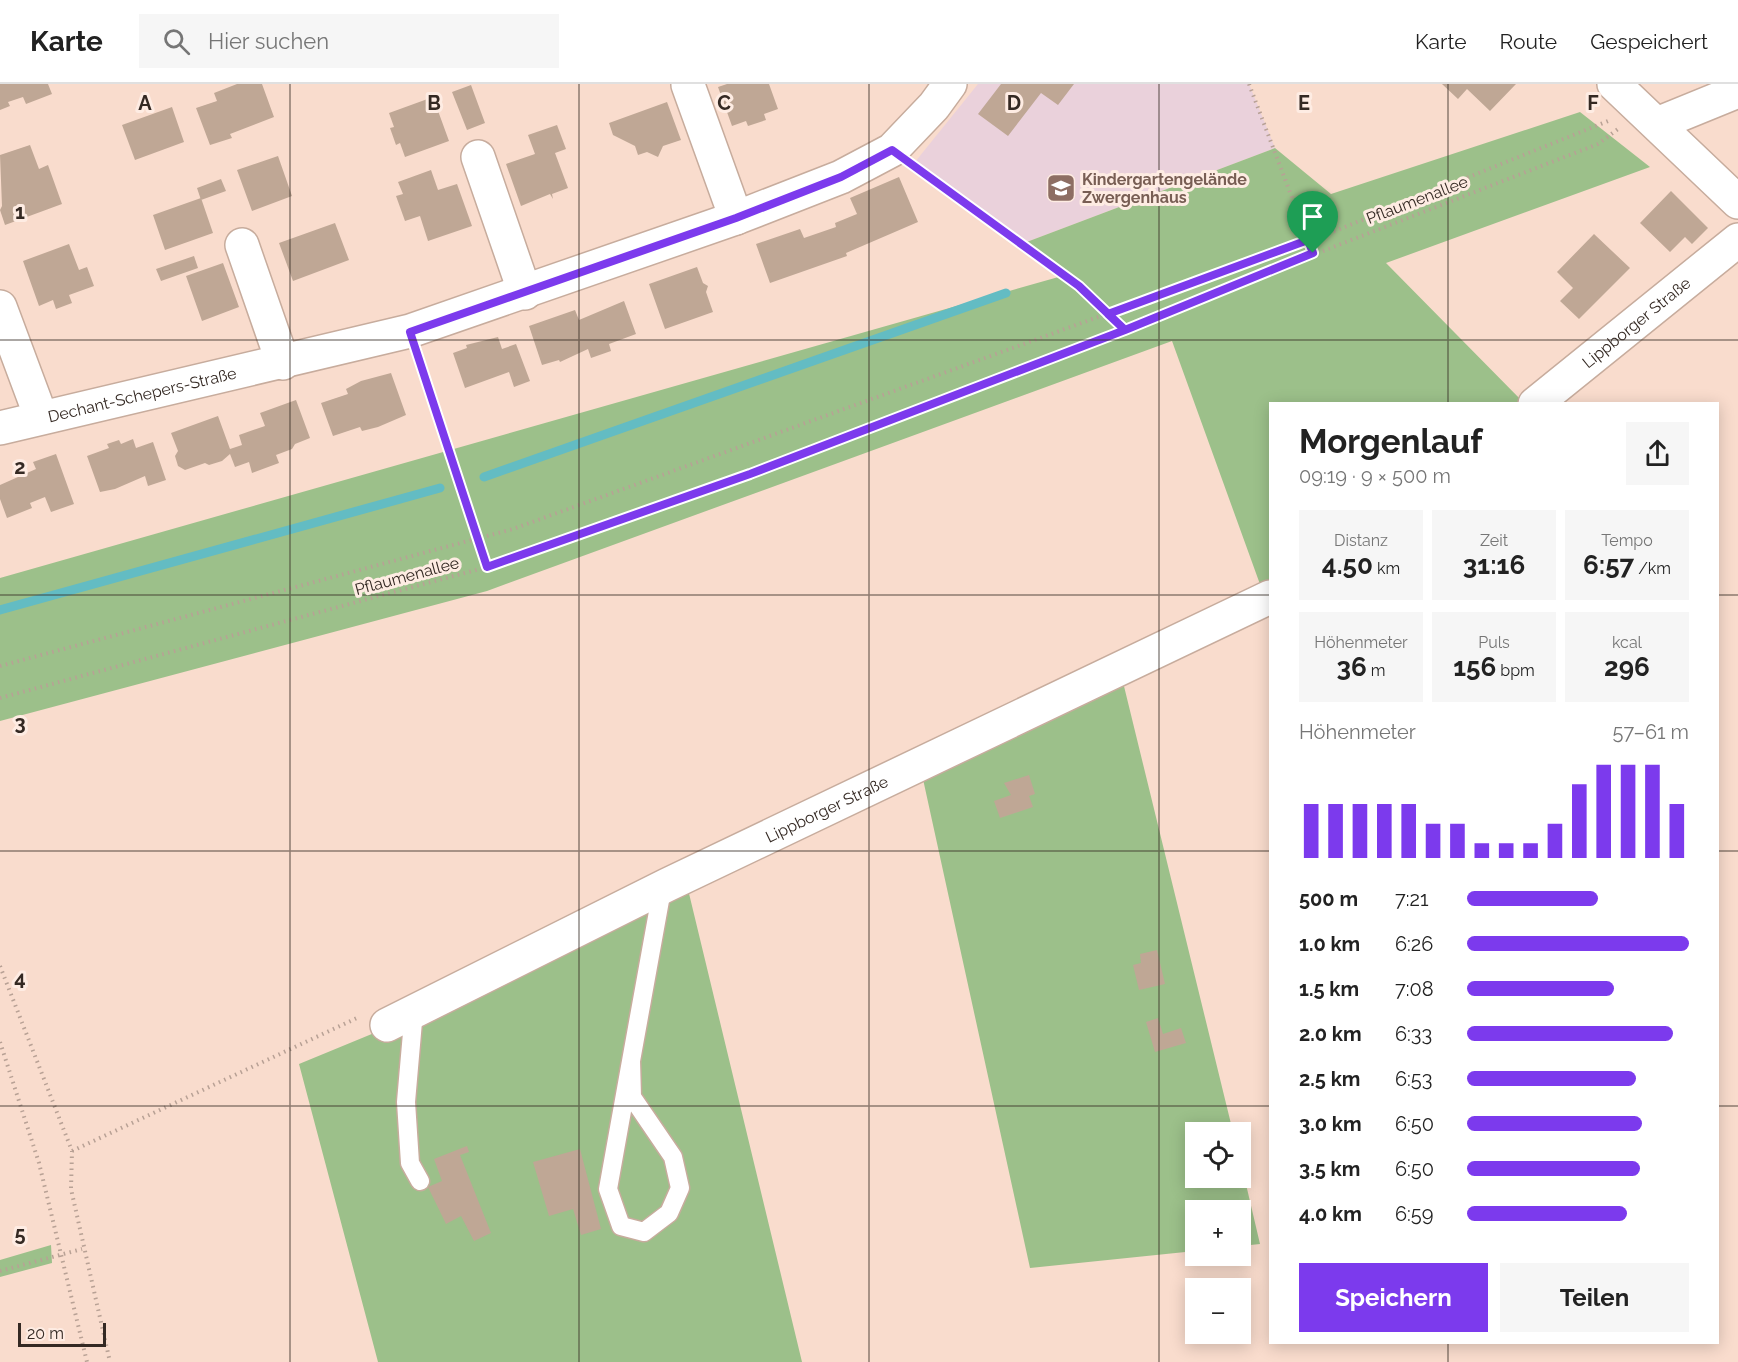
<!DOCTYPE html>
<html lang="de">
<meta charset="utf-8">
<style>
body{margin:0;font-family:Raleway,sans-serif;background:#f6f6f6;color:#222;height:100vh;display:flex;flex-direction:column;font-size:22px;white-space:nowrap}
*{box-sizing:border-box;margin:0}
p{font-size:20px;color:#767676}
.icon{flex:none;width:33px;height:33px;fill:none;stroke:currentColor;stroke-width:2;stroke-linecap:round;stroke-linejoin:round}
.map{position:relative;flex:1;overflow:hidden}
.sheet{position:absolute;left:1269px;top:318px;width:450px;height:942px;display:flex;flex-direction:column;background:#fff;border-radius:0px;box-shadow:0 3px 15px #0003}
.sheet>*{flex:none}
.fabs{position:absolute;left:1185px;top:1038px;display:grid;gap:12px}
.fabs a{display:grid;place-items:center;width:66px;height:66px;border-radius:0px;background:#fff;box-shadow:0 3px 15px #0003;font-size:30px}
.scale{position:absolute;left:18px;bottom:15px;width:88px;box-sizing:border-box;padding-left:6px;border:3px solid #342923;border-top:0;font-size:16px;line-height:21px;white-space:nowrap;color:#342923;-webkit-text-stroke:4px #feece3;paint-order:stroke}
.pin{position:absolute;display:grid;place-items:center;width:51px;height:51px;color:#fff;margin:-62px -26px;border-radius:50% 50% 50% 0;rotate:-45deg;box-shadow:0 0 6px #0007}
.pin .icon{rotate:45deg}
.round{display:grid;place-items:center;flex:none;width:63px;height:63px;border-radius:0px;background:#f6f6f6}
.head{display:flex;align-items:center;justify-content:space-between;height:102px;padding:0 30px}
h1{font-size:33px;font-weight:700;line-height:45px}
.metrics{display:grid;grid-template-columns:repeat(3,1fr);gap:9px;height:102px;padding:6px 30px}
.metrics div{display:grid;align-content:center;border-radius:0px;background:#f6f6f6;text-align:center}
.metrics b{font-size:26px;font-weight:700}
.metrics small{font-size:16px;font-weight:400}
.metrics p{font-size:16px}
.chart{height:168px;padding:12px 30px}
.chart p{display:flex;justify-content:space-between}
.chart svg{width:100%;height:108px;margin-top:6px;stroke:#7c3aed;stroke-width:6}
.button{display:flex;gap:12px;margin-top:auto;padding:12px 30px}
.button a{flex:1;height:69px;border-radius:0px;background:#7c3aed;color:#fff;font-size:24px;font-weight:700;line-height:69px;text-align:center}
.button a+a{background:#f6f6f6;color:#222}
ul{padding:0 30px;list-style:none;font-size:20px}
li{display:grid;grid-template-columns:96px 72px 1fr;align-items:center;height:45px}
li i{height:15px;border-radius:8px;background:#7c3aed}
header{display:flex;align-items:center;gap:36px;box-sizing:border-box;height:84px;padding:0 30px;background:#fff;border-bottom:2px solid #e0e0e0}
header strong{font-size:28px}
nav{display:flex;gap:33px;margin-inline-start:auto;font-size:21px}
.search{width:420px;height:54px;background:#f6f6f6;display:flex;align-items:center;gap:15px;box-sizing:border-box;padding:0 21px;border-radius:0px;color:#767676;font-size:22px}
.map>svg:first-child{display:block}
.education{fill:#ead1db}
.green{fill:#9cc08a}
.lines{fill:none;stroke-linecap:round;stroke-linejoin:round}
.stream{stroke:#63bcc3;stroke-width:9}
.building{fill:#bfa795}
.service-casing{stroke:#c7ac9d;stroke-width:21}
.minor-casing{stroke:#c7ac9d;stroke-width:36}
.tertiary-casing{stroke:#c7ac9d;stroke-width:36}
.path{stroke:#b8a195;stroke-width:4;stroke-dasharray:1.5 4.5;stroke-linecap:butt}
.service{stroke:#fff;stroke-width:18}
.minor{stroke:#fff;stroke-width:33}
.tertiary{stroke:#fff;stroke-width:33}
.route-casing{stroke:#fff;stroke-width:12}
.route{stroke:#7c3aed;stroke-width:8}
.grid{fill:none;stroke:#342923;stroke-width:1.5;stroke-opacity:0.55}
.labels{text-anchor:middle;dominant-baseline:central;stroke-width:6;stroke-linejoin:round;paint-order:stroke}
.education-label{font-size:16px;font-weight:bold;fill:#785e54;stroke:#feece3;text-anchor:start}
.street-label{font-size:16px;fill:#342923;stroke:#feece3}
.grid-label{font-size:20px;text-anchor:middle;font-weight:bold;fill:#342923;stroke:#feece3;stroke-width:6;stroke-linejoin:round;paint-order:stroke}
</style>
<header>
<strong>Karte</strong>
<div class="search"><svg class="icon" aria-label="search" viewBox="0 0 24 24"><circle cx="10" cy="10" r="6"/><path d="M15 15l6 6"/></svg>Hier suchen</div>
<nav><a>Karte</a><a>Route</a><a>Gespeichert</a></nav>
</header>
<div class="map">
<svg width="1738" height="1278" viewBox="0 0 1738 1278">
<rect width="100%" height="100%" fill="#f9dccd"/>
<path class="education" d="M978,0H1249L1275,64L1024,159L915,78Z"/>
<path class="green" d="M1580,28L1650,83L1386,179L1524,319L1270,320V499L1261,503L1172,257L487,507L0,637V494L1062,192L1024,159L1275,64L1331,110Z
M1122,594L1233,1048H1196V1094H1240L1241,1079L1260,1160L1241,1162L1240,1126H1196L1195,1167L1030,1184L921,686Z
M686,797L802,1278H378L299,980L413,933Z
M51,1161L52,1179L0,1193V1176Z"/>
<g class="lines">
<path class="stream" d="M484,393L1006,209
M0,526L440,404"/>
</g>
<path class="building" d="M0,0H48L52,10L26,20L23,13L8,18L10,22L0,26Z
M237,0H262L274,33L230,50L232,54L210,61L196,24L217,17L214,9Z
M727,0H769L778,25L764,30L766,36L748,42L746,37L732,42L718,3Z
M1001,0H1074L1058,21L1041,9L1008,52L978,30Z
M1442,0H1516L1490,27L1467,5L1458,15Z
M471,1L485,39L467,46L452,8Z
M433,13L449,57L405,73L400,59L396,61L390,44L394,43L389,29Z
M667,18L681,56L663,62L658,73L647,68L638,71L635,62L613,51L609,39Z
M172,23L184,58L135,76L122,41Z
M557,41L566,65L555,69L568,104L552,110L553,115L550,110L521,122L506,80L535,70L528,51Z
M30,61L39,85L48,81L62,120L5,141L0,126L2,122L0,71Z
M278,72L292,112L252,127L237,86Z
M431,86L438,106L457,100L472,142L428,157L420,132L405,137L396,112L403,110L398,98Z
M899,93L918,138L846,169L847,172L770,199L756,160L800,145L804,154L836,143L835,139L857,130L850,114Z
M221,95L226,107L201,116L197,104Z
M1671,107L1708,144L1692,160L1685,153L1670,168L1640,139Z
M201,114L213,149L165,166L153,131Z
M335,139L349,176L293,197L279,159Z
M1594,150L1630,184L1579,235L1560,217L1573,204L1557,188Z
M69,160L79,186L87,183L94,202L69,211L72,219L56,225L53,216L39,222L23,177Z
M194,172L198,184L161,197L156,185Z
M223,179L239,223L202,237L186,192Z
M697,183L703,199L708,202L706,208L713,228L665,245L649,200Z
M624,217L636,250L609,260L611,267L591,274L588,265L560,278L559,276L542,281L529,242L575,226L579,236Z
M498,253L502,265L516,260L530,297L514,303L509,288L465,304L453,269L467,264L466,261Z
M391,289L406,331L378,343L362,347L360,343L333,352L321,319L348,310L346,305L361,297Z
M296,316L310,354L295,360L292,365L276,371L279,379L252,389L249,378L235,383L230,370L222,377L209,381L205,379L185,386L178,382L175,372L178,367L171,349L218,332L230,365L242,361L239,351L265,342L260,329Z
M133,355L136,364L153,358L166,396L148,402L145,392L115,405L100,408L87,372L109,364L107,360L119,356L121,360Z
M56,370L74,420L51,428L45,413L30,419L32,424L7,434L0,415V401L36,385L33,378Z
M1029,691L1035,710L1029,712L1033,723L1000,734L994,717L1011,711L1004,699Z
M1157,866L1165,900L1139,906L1133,881L1141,879L1140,870Z
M1158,934L1163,950L1181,944L1186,959L1155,968L1146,938Z
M467,1062L469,1068L460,1071L491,1149L474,1157L461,1132L446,1140L428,1103L442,1097L434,1075Z
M580,1065L601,1145L581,1151L573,1125L549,1132L533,1078Z"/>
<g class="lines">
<g class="service-casing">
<path id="service" d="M414,926L406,1018L410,1079L420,1097
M631,977L608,1105L621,1142L644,1148L669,1129L680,1104L673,1073L632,1013L631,977L661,811L666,802"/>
</g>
<g class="minor-casing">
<g id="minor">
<path d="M688,1L736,134"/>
<path d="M1657,40L1738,7"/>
<path d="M478,73L525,209"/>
<path d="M242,161L283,279"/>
<path d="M0,223L41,333"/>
<path id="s1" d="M1535,320L1738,156"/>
<path id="s2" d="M0,344L410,247L736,134L841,93L892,66L934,22L950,0"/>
<path id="s3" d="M387,941L667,801L1270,513"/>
</g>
</g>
<g class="tertiary-casing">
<path id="tertiary" d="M1614,0L1738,118"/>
</g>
<path class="path" d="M1249,0L1313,169
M917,85L1079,202L1125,246
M419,277L487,483
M0,582L513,445L1330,149L1608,37
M0,614L487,483L750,390L1598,60L1618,45
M0,882L72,1067L71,1105L110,1278
M0,958L39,1079L87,1278
M72,1067L357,934
M0,1187L82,1165"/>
<use href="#service" class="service"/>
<use href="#minor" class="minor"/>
<use href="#tertiary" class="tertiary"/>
</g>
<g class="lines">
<g class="route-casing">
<path id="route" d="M1313,169L1125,246L1079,202L892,66L841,93L736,134L410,248L487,483L750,390L1125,246L1108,230L1308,156L1313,169"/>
</g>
<use href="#route" class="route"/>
</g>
<path class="grid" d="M290,0V1278M579,0V1278M869,0V1278M1159,0V1278M1448,0V320M0,256H1738M0,511H1270M1718,511H1738M0,767H1270M1718,767H1738M0,1022H1270M1718,1022H1738M1448,1258V1278"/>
<defs>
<g id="school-square" transform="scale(1.5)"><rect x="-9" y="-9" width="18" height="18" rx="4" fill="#8d6e63" stroke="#feece3"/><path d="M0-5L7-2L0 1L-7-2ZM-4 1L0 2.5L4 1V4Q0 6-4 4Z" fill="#fff"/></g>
</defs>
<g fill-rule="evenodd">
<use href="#school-square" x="1061" y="104"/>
</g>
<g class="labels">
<g class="education-label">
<text x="1082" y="95">Kindergartengelände<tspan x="1082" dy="18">Zwergenhaus</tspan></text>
</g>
<g class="street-label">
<text transform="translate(1417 116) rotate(-21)">Pflaumenallee</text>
<text stroke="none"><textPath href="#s1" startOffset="130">Lippborger Straße</textPath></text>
<text stroke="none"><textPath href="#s2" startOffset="146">Dechant-Schepers-Straße</textPath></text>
<text transform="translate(407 492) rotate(-15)">Pflaumenallee</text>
<text stroke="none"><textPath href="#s3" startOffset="490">Lippborger Straße</textPath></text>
</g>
</g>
<g class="grid-label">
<text x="145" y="26">A</text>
<text x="434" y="26">B</text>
<text x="724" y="26">C</text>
<text x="1014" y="26">D</text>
<text x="1304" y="26">E</text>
<text x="1593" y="26">F</text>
<text x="20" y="135">1</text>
<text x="20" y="390">2</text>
<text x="20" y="646">3</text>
<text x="20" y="901">4</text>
<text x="20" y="1157">5</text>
</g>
</svg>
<div class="fabs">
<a><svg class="icon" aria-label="locate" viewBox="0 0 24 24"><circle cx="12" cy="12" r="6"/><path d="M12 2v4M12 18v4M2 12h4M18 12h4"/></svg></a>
<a>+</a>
<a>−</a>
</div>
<div class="scale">20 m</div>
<div class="pin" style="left:1313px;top:169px;background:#1e9e55"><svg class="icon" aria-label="arrive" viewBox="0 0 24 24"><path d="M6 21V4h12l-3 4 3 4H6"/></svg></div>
<section class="sheet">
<div class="head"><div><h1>Morgenlauf</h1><p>09:19 · 9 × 500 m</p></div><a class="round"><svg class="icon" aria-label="share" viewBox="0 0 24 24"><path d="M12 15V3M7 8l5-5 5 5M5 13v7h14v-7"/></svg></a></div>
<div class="metrics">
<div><p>Distanz</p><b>4.50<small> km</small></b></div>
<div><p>Zeit</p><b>31:16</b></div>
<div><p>Tempo</p><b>6:57<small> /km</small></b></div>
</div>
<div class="metrics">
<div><p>Höhenmeter</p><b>36<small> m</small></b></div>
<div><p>Puls</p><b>156<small> bpm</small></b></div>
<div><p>kcal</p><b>296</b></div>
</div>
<div class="chart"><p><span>Höhenmeter</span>57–61 m</p>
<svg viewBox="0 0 160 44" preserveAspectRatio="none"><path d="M5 44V22M15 44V22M25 44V22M35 44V22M45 44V22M55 44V30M65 44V30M75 44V38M85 44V38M95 44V38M105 44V30M115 44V14M125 44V6M135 44V6M145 44V6M155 44V22"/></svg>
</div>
<ul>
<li><b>500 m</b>7:21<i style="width:59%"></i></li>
<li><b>1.0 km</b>6:26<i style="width:100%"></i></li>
<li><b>1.5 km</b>7:08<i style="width:66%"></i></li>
<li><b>2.0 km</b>6:33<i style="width:93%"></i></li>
<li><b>2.5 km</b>6:53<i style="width:76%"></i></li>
<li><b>3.0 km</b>6:50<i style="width:79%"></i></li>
<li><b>3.5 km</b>6:50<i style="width:78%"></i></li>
<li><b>4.0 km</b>6:59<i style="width:72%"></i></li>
</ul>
<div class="button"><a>Speichern</a><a>Teilen</a></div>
</section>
</div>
